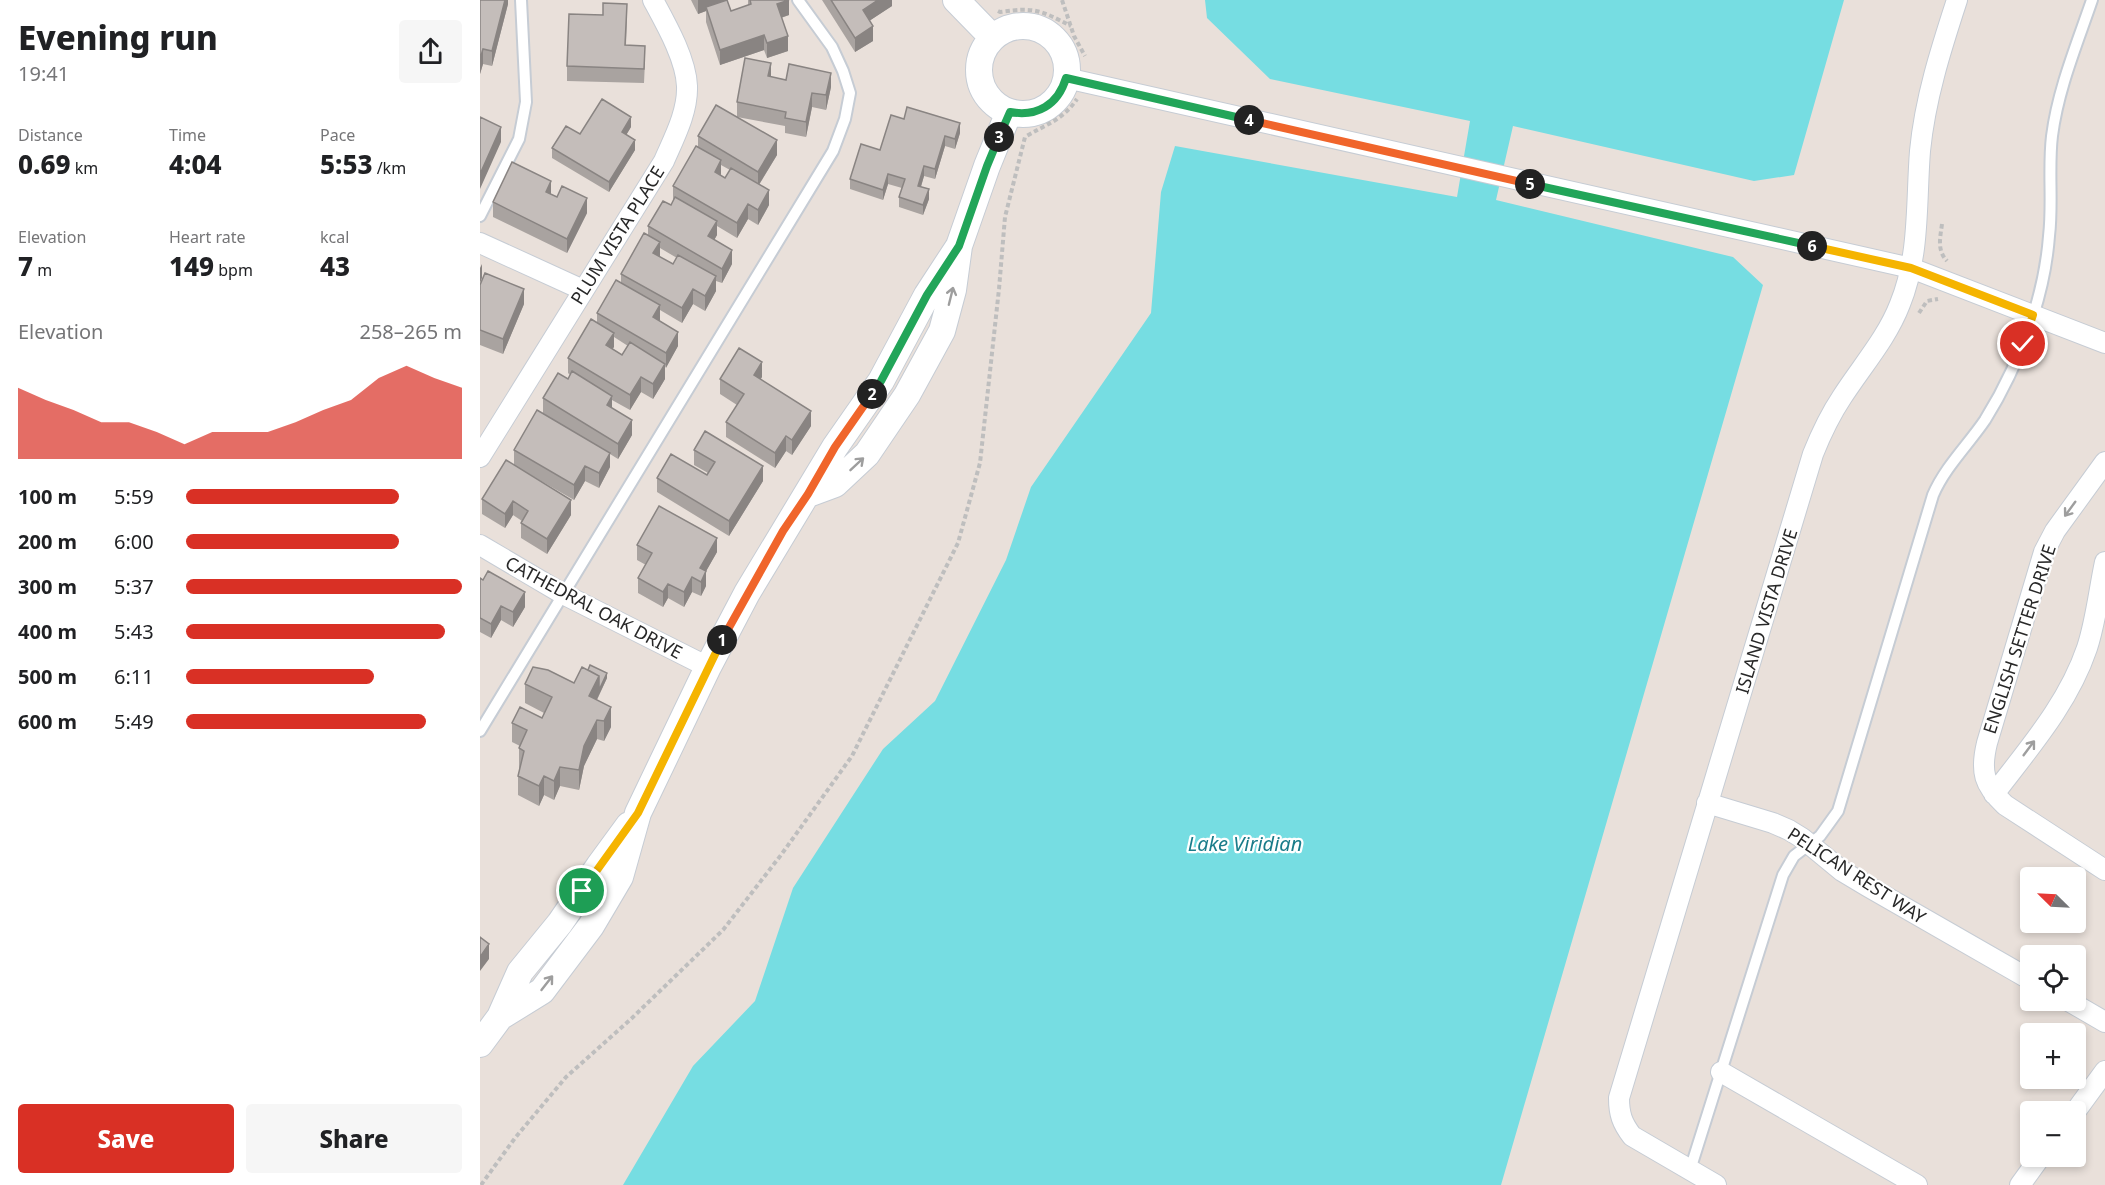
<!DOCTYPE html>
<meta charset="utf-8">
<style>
body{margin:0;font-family:"Noto Sans",sans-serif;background:#f6f6f6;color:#202124;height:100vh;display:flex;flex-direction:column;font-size:22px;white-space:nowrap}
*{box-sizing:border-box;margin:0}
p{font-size:20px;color:#757577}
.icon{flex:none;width:33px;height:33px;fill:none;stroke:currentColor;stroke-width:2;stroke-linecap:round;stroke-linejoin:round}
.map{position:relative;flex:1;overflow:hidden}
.drawer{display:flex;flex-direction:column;background:#fff;width:480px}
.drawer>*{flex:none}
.needle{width:39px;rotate:294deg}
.buttons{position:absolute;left:1540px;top:867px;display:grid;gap:12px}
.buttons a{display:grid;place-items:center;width:66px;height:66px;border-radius:6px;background:#fff;box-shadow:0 3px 9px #0003;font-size:30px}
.pin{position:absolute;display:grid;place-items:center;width:51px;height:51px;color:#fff;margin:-26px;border:3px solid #fff;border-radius:50%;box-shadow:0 2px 6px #0007}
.km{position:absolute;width:30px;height:30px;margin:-15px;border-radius:50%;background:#222;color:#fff;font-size:16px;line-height:30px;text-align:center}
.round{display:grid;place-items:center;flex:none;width:63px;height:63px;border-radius:6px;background:#f6f6f6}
.headline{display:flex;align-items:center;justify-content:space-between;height:102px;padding:0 18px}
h1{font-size:33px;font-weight:800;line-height:45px}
.metrics{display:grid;grid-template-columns:repeat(3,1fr);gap:9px;height:102px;padding:6px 18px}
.metrics div{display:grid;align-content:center}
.metrics b{font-size:26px;font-weight:800}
.metrics small{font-size:16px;font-weight:400}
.metrics p{font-size:16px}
.chart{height:168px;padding:12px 18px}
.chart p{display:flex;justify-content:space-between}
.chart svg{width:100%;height:108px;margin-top:6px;fill:#d93025;opacity:.7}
.button{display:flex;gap:12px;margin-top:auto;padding:12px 18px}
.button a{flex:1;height:69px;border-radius:6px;background:#d93025;color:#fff;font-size:24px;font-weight:800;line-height:69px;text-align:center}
.button a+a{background:#f6f6f6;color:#202124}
ul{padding:0 18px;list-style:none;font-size:20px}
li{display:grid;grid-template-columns:96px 72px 1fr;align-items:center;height:45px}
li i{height:15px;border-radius:8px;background:#d93025}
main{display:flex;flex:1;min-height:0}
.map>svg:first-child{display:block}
.water{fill:#76dde2}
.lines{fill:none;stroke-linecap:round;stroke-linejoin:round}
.service-casing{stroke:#c6ccd4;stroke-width:14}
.minor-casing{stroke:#c6ccd4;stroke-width:22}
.tertiary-casing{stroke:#c6ccd4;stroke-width:28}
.path{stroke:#bebebe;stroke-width:4;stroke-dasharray:4.5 3;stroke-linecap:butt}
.service{stroke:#fff;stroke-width:10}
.minor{stroke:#fff;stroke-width:20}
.tertiary{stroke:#fff;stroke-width:26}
.wall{fill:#a9a3a0;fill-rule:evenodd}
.shaded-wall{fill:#898482}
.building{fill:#c4bdba;stroke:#898482;stroke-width:1.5}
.oneway{stroke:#9e9e9e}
.split-1-casing{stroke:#fff;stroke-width:12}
.split-2-casing{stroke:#fff;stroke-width:12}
.split-3-casing{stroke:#fff;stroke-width:12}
.split-4-casing{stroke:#fff;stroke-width:12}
.split-5-casing{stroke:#fff;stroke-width:12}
.split-6-casing{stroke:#fff;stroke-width:12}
.split-7-casing{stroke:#fff;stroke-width:12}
.split-1{stroke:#f5b400;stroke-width:8}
.split-2{stroke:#f0652b;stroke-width:8}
.split-3{stroke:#22a559;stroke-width:8}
.split-4{stroke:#22a559;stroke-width:8}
.split-5{stroke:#f0652b;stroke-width:8}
.split-6{stroke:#22a559;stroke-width:8}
.split-7{stroke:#f5b400;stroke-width:8}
.labels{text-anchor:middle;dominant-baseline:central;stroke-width:4.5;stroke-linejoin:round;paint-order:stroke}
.street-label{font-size:18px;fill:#282828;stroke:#fff}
.water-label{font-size:20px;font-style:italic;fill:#197c8a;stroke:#fff}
</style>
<main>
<section class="drawer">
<div class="headline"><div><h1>Evening run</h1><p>19:41</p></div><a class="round"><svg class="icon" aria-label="share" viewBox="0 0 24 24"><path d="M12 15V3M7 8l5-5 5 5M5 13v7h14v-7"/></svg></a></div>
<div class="metrics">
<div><p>Distance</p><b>0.69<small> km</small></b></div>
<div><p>Time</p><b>4:04</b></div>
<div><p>Pace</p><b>5:53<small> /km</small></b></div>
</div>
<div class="metrics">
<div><p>Elevation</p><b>7<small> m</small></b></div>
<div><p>Heart rate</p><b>149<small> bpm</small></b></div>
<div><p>kcal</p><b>43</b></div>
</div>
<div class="chart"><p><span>Elevation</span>258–265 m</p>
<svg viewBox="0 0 160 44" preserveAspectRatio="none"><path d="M0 44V15L10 20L20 24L30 29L40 29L50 33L60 38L70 33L80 33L90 33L100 29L110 24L120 20L130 11L140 6L150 11L160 15V44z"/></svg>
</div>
<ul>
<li><b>100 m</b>5:59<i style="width:77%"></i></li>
<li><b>200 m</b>6:00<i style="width:77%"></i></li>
<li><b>300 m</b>5:37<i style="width:100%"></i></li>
<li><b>400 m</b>5:43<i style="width:94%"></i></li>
<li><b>500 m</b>6:11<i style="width:68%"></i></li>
<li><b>600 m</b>5:49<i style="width:87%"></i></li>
</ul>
<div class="button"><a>Save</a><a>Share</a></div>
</section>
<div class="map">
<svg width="1625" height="1185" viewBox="0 0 1625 1185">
<rect width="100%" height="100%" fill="#e9e0da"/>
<path class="water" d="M725,0H1364L1314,175L1274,181L1033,126L1016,200L1253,257L1283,285L1021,1185H143L213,1066L275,1001L313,888L403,749L455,701L526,560L551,487L671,313L681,192L695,146L977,197L990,121L790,79L727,18Z"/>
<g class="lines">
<g class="service-casing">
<path id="service" d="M0,216L39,139L46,102L41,0
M0,731L353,151L365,119L370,93L363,71L352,47L318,0
M1210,1170L1303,875L1314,856L1340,836L1358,811L1453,495C1465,467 1488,445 1505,420C1525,388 1541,353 1553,316C1561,291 1567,263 1569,236C1573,203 1568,169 1572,136C1578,89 1597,44 1612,0"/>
</g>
<g class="minor-casing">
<path id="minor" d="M586,78L1431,268L1625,343
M0,243L103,290
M0,457L184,161C194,138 208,112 207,86C206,59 186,24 173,0
M1625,462L1575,531L1564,552L1507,743C1500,772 1504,785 1525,805L1625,870
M0,545L83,594L228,667
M1514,794C1549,748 1588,704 1607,648C1616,621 1619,590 1625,562
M1227,803L1293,823L1309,830L1322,838L1362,871L1387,886L1551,980
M1587,1000L1625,1022
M1241,1072L1437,1185
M1595,1112L1625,1071
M1236,1185L1152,1136C1142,1123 1139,1114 1139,1098L1333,454C1341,434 1350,415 1362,397C1382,366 1407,338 1420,304C1440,255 1436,202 1440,151C1445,99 1461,49 1477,0
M1540,1185L1561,1156"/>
</g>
<g class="tertiary-casing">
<path id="tertiary" d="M476,0L512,37
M499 70a44 44 0 1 1 88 0a44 44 0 1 1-88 0Z
M328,494L355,484L387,454L427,395L462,331L473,290L479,246L507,166L529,112
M20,1017L62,991L111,926L140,877L158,813L228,667L267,593L355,447L401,381L447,295L479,246
M0,1044L20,1017L40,972L80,923L119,866L149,825"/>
</g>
<path class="path" d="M582,0L594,36L605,56
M518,11L520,12C555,7 560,10 591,26
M1462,224C1460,239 1457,250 1467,261
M1439,313L1447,301L1458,299
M1,1185L35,1138L86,1077L152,1018L243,930L301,855L372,756L478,543L500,463L519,289L525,217L545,137C566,124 582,121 597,99"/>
<use href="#service" class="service"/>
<use href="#minor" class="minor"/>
<use href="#tertiary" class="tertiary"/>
</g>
<path class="wall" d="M0,0H28V4L12,66L3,64L0,74Z
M211,0H247L251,11L268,5V0H309V15L301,18L308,51L287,58L284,50L240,65L226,22V11L218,14Z
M342,0H412V6L389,21L393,41L375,52Z
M147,19L146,45L165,61L164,83L87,81V66Z
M291,77L351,87L346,110L332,107L326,137L305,133V126L257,117L297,155L279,185L289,205L278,225L268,219L257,238L237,226V235L234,240L252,264L242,283L236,281V291L225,311L213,304L202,323L180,310L179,321L198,346L185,368V379L173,399L161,392L150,410L132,400V408L152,435L138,459L130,454V467L119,488L105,481L94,500L49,474L91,515L67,554L41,538V523L42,521L33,515L25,528L2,514V499L34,464V450L85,427L63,413V398L88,379L90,375L88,373V358L117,323V313L141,283V274L168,235V226L191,205L193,201V186L218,147V136L257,117V102ZM241,165L250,170L245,178L241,176ZM180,248L197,258L193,264L180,257ZM134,337L148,346L142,355L133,349Z
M424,119L480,133L475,149L465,146L455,179L444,176L441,187L449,199L443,215L419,207V197L422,188L408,184L403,200L370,189V179L400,150Z
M151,127L146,135L155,150L129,192L72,158V148L100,134Z
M71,194L107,213L87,253L13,217V202Z
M0,285L44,304L23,354L0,345Z
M282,377L280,379L331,426L312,455L306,451L295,468L246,437V422L257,405L240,394V379Z
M214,450L283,481L249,536L177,492V478L227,475L228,473L214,465Z
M157,545L237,552L226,571V586L221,596L212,592L204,607L188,598L183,607L158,593V578L166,565L157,560Z
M0,578L45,607L33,627L21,620L11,638L0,632Z
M127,678L117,700L131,727L124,741L117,739L104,766L99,790L80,786L74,800L64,795L59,806L38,795V776L40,768H39V748L40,746L32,742V723L62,718L64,713L45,703V684L94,683Z"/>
<path class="shaded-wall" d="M25,0H28V4L12,66V51Z
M218,0H247L226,7V11L218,14Z
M309,0V15L297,19V4Z
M398,0H412V6L383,25V10Z
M393,26V41L375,52V38Z
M284,35V50L240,65V50Z
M308,36V51L287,58V43Z
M3,49V64L0,74V59Z
M291,63V78L288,76Z
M351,73V87L346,110V95Z
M332,93V107L326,137V122Z
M151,117V127L142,142V132Z
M480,123V133L475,149V139Z
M21,127V142L0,189V174Z
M465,136V146L455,179V169Z
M155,140V150L129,192V182Z
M297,140V155L278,186V172Z
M241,160V175L235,172Z
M444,166V176L438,196V186Z
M408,174V184L403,200V190Z
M71,181V196L66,192Z
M449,189V199L443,215V205Z
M289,190V205L278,225V210Z
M107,198V213L87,253V239Z
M268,204V219L257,238V223Z
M237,221V235L228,251V236Z
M180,242V257L173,253Z
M252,250V264L242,283V269Z
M2,264V278L0,283V268Z
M236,276V291L225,311V296Z
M44,289V304L23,354V339Z
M213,289V304L202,323V308Z
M180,305V320L173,332V317Z
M198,332V346L186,368V353Z
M134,333V347L126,360V345Z
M282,362V377L274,390V375Z
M185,364V379L173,399V384Z
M161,377V392L150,410V395Z
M132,396V411L127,405Z
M331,411V426L312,455V440Z
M152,420V435L138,459V444Z
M306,436V451L295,468V453Z
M130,453V467L119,488V473Z
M105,466V481L94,500V485Z
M283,466V481L249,536V521Z
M91,500V515L67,554V539Z
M33,501V515L25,528V514Z
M237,538V552L220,582V568Z
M226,571V586L221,596V582Z
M212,577V592L204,607V592Z
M188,584V598L183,607V592Z
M45,592V607L33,627V612Z
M21,606V620L11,638V624Z
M127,673V678L109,716V696L119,676Z
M131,707V727L124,741V721Z
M117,720V739L104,766L99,790V770L104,746Z
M80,767V786L74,800V781Z
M64,776V795L59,806V786Z
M9,944V959L0,971V957Z"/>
<path class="building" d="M0,0H25L12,51L3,49L0,59Z
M247,0L251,11L271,4L270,0H309L297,4L308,36L287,43L284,35L240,50L226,7Z
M351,0H398L383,10L393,26L375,38Z
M123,3L147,4L145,45L165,46L164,69L87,66L89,14L123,15Z
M265,58L291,63L288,76L306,80L309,64L351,73L346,95L332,93L326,122L305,118L306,112L257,102Z
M122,99L151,117L142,132L155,140L129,182L72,148L86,126L100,134Z
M236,105L297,140L278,172L218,136Z
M427,107L480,123L475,139L465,136L455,169L444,166L438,186L449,189L443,205L419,197L425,179L408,174L403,190L370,179L381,144L400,150L411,115L424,119Z
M0,117L21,127L0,174Z
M216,146L241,160L235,172L245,178L251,168L289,190L278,210L268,204L257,223L193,186Z
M32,162L71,181L66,192L77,197L82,186L107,198L87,239L13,202Z
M195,197L237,221L228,236L252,250L242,269L168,226L183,201L191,205Z
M164,233L180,242L173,253L193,264L198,255L236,276L225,296L213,289L202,308L141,274Z
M5,273L44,289L23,339L0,330V285Z
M136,280L180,305L173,317L198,332L186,353L117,313Z
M111,319L134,333L126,345L142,355L150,342L185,364L173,384L161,377L150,395L88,358Z
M259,348L282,362L274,375L331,411L312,440L306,436L295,453L246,422L264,394L240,379Z
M92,371L132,396L127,405L152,420L138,444L63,398L78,373L88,379Z
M57,410L130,453L119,473L105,466L94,485L34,450Z
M225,431L283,466L249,521L177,478L191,454L227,475L235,462L214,450Z
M26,460L91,500L67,539L41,523L48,511L33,501L25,514L2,499Z
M179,506L237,538L220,568L226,571L221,582L212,577L204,592L188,584L183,592L158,578L172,553L157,545Z
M8,571L45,592L33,612L21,606L11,624L0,618V578L3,580Z
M110,665L127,673L119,690V676L108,670Z
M53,667L68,670L94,683L102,667L119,676L109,696L131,707L124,721L117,720L104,746L99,770L80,767L74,781L64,776L59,786L38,776L44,751L39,748L47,730L32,723L40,707L62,718L72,697L45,684Z
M0,937L9,944L0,957Z"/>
<defs><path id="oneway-shaft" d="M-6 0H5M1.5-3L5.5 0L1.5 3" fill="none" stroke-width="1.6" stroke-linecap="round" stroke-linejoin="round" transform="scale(1.5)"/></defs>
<g class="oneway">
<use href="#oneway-shaft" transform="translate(471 296) rotate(-76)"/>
<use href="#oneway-shaft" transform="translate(377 464) rotate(-43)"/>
<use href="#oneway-shaft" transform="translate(1590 509) rotate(126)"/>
<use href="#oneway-shaft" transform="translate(1549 748) rotate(-53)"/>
<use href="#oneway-shaft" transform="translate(67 983) rotate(-52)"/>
</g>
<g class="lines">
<g class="split-1-casing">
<path id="split-1" d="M102,891L158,813L242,640"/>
</g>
<g class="split-2-casing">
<path id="split-2" d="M242,640L303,531L328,494L355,447L392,394"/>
</g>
<g class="split-3-casing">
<path id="split-3" d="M392,394L401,381L447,295L479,246L507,166L519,137"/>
</g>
<g class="split-4-casing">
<path id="split-4" d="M519,137L530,112C557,117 578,105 586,78L769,120"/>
</g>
<g class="split-5-casing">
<path id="split-5" d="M769,120L1050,184"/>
</g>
<g class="split-6-casing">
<path id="split-6" d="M1050,184L1332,246"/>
</g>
<g class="split-7-casing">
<path id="split-7" d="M1332,246L1431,268L1553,315L1543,344"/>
</g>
<use href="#split-1" class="split-1"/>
<use href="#split-2" class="split-2"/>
<use href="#split-3" class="split-3"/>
<use href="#split-4" class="split-4"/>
<use href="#split-5" class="split-5"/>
<use href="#split-6" class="split-6"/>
<use href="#split-7" class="split-7"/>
</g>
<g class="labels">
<g class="street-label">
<text transform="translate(137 235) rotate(-58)">PLUM VISTA PLACE</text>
<text transform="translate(114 607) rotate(28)">CATHEDRAL OAK DRIVE</text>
<text transform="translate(1286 611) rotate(-73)">ISLAND VISTA DRIVE</text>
<text transform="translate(1539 639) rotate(-72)">ENGLISH SETTER DRIVE</text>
<text transform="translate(1377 875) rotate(33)">PELICAN REST WAY</text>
</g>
<g class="water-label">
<text x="765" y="843">Lake Viridian</text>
</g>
</g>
</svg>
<div class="buttons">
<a><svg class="needle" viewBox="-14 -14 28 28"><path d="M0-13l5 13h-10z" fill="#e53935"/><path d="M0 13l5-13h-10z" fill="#757577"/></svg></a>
<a><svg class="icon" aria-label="locate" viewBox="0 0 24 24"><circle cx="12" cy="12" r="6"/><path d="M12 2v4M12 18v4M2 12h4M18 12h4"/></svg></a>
<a>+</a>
<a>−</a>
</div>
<div class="pin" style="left:102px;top:891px;background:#1e9e55"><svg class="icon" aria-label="arrive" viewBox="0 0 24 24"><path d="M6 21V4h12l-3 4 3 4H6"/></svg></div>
<div class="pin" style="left:1543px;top:344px;background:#d93025"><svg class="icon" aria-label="check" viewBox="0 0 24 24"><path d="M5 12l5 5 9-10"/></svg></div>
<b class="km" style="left:242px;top:640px">1</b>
<b class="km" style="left:392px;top:394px">2</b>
<b class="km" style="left:519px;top:137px">3</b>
<b class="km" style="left:769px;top:120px">4</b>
<b class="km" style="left:1050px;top:184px">5</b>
<b class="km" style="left:1332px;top:246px">6</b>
</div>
</main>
